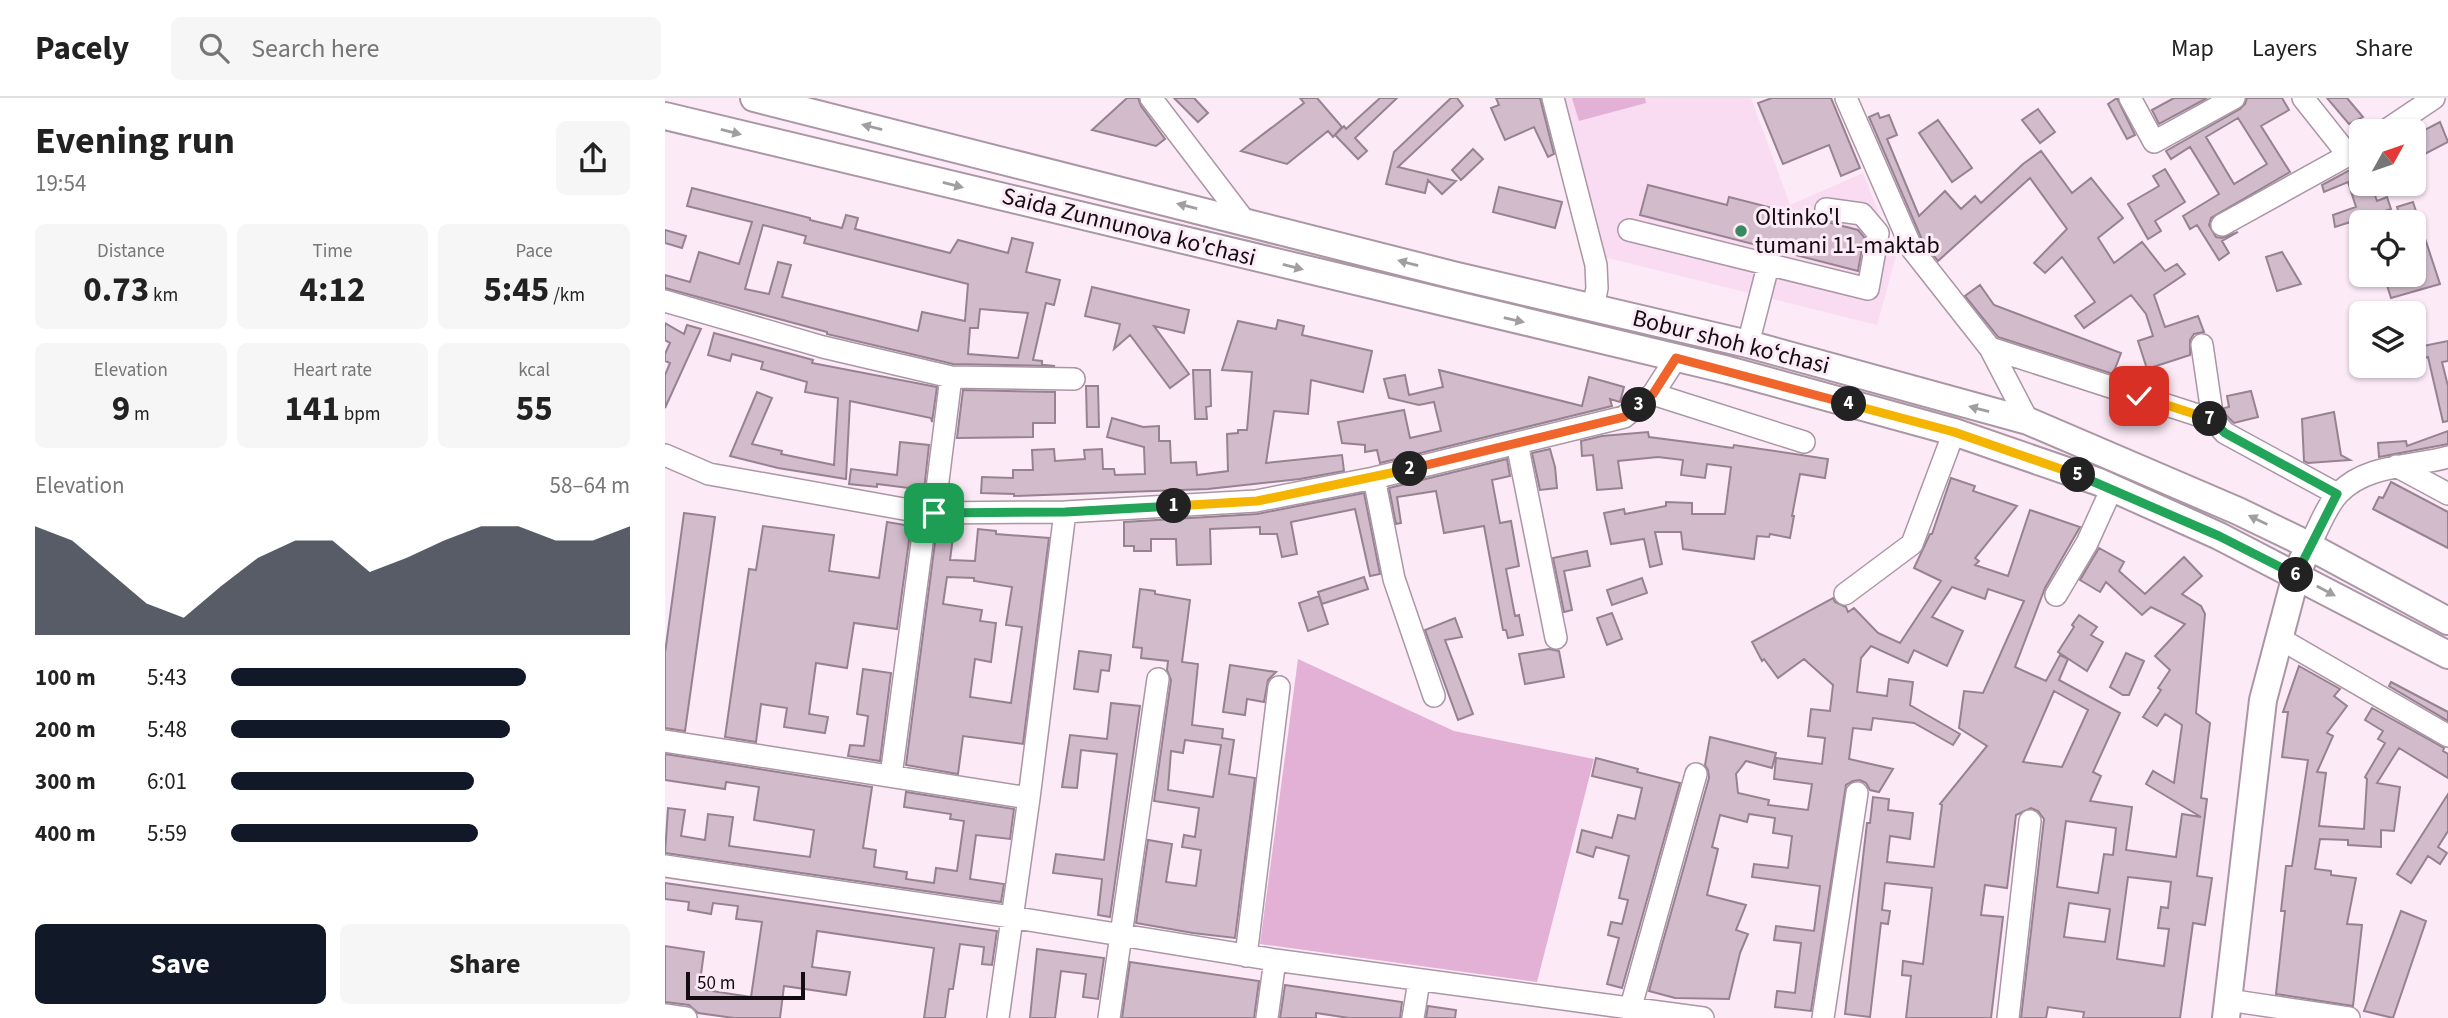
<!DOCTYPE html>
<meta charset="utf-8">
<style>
body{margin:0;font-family:"Source Sans 3",sans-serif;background:#f6f6f6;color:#222;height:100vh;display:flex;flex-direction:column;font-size:26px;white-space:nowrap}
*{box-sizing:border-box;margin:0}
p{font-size:23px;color:#767676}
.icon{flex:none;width:38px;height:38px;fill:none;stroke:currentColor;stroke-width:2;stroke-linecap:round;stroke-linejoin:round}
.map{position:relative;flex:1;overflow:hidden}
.side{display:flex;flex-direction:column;background:#fff;width:665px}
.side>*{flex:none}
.needle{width:46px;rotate:50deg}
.fabs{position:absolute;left:1684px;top:21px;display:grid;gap:14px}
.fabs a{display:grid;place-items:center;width:77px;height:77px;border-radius:10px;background:#fff;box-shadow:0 2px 5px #0004;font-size:35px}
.scale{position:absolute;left:21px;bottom:18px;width:119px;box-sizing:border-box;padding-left:7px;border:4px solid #130c11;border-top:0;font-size:19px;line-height:24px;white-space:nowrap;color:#130c11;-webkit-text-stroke:5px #fceaf7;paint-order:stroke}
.pin{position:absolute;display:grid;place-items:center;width:60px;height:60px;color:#fff;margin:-30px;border-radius:14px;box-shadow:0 4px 10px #0006}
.km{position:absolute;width:35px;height:35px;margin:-18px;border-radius:50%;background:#222;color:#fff;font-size:19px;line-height:35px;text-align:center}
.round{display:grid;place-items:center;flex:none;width:74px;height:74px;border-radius:10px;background:#f6f6f6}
.head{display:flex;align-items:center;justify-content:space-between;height:119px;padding:0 35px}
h1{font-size:38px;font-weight:700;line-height:52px}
.metrics{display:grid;grid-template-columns:repeat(3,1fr);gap:10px;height:119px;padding:7px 35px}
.metrics div{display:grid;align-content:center;border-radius:10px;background:#f6f6f6;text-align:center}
.metrics b{font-size:35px;font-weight:700}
.metrics small{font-size:19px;font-weight:400}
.metrics p{font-size:19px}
.chart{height:196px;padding:14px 35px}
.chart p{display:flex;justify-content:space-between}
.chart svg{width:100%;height:126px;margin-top:7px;fill:#111827;opacity:.7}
.action{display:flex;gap:14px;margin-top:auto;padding:14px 35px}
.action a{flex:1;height:80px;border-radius:10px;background:#111827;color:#fff;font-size:28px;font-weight:700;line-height:80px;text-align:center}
.action a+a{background:#f6f6f6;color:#222}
ul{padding:0 35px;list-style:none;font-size:23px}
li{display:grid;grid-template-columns:112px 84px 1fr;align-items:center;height:52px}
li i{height:18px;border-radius:9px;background:#111827}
header{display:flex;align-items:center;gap:42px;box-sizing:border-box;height:98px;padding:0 35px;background:#fff;border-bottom:2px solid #e0e0e0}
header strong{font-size:33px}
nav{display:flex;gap:38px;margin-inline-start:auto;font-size:24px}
.search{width:490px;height:63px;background:#f6f6f6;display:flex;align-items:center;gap:18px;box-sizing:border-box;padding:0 24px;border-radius:10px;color:#767676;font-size:26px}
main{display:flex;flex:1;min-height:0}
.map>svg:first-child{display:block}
.built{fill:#f9dcf1}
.green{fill:#e3b1d5}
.building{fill:#d2bccc;stroke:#978291;stroke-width:2;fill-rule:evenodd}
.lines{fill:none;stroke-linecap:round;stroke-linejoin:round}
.minor-casing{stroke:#ab96a5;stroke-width:24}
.major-casing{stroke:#ab96a5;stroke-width:30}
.minor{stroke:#fff;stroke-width:21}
.major{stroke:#fff;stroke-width:26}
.oneway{fill:#a19ea0}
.split-1-casing{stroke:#fff;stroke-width:14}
.split-2-casing{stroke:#fff;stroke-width:14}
.split-3-casing{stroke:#fff;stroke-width:14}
.split-4-casing{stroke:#fff;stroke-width:14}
.split-5-casing{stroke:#fff;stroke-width:14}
.split-6-casing{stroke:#fff;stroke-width:14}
.split-7-casing{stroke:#fff;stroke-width:14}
.split-8-casing{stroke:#fff;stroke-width:14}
.split-1{stroke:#22a559;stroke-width:9}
.split-2{stroke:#f5b400;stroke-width:9}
.split-3{stroke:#f0652b;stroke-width:9}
.split-4{stroke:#f0652b;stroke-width:9}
.split-5{stroke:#f5b400;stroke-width:9}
.split-6{stroke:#22a559;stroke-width:9}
.split-7{stroke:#22a559;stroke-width:9}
.split-8{stroke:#f5b400;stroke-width:9}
.poi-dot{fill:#378b5e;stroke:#fceaf7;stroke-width:2.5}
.labels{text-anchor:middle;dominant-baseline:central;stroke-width:6;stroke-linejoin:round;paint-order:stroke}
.poi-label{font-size:24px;fill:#130c11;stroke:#fceaf7;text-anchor:start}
.street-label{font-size:24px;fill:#130c11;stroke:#fceaf7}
</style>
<header>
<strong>Pacely</strong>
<div class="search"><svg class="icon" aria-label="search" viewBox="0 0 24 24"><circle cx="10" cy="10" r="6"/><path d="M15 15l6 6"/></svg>Search here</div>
<nav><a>Map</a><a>Layers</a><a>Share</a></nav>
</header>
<main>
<section class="side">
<div class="head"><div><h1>Evening run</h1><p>19:54</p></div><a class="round"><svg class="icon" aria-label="share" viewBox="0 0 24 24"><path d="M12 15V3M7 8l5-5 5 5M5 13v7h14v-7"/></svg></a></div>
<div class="metrics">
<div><p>Distance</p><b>0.73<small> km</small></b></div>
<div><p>Time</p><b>4:12</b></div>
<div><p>Pace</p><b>5:45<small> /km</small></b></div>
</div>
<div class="metrics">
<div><p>Elevation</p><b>9<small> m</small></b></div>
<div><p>Heart rate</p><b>141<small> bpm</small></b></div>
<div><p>kcal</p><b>55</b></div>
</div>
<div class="chart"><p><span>Elevation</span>58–64 m</p>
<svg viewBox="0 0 160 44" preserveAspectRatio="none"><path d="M0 44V6L10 11L20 22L30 33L40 38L50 27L60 17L70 11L80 11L90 22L100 17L110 11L120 6L130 6L140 11L150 11L160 6V44z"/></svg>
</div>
<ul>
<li><b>100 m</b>5:43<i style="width:74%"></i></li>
<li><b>200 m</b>5:48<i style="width:70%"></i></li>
<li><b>300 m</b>6:01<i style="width:61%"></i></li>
<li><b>400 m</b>5:59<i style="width:62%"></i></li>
</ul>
<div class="action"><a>Save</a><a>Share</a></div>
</section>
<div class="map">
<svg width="1783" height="920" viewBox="0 0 1783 920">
<rect width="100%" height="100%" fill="#fceaf7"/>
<path class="built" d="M894,0H1086L1125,107L1198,75L1231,158L1212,227L939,159Z"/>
<path class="green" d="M907,0H980L981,5L914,23Z
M633,561L789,633L929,661L872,884L595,846Z"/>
<path class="building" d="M462,0H473L476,8L500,41L491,48L427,32Z
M509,0H529L543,15L533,24Z
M635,0H652L677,29L668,39L663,33L622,66L576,53L639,5Z
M715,0H732L690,40L702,53L693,61L670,37L679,28L681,31Z
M786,0H792L798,8L733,69L791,83L777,96L763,82L760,95L721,86L729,54Z
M831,0H875L889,56L883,59L869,29L840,42L826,10L834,7Z
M1107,0H1166L1195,70L1176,78L1164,47L1118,66L1093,5Z
M1452,0L1470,37L1462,41L1443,6Z
M1509,0H1542L1494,26L1487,12Z
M1582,0H1617L1624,12L1596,28L1625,74L1546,120L1544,127L1551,139L1557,140L1573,134L1557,143L1564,155L1554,162L1532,127L1525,131L1518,118L1554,96L1525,49L1506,61L1501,53L1575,11L1580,6ZM1573,20L1602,66L1569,86L1541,39Z
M1662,0H1682L1698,19L1684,26Z
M1373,11L1390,34L1375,45L1357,22Z
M1213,15L1215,20L1224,17L1232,37L1222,41L1254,118L1280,93L1296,111L1310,98L1316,105L1358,66L1376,53L1407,95L1426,80L1458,120L1433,140L1449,165L1477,144L1500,173L1512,166L1520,176L1489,197L1500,229L1533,218L1539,234L1529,236L1525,242V257L1482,271L1473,243L1488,238L1481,216L1466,197L1419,230L1410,218L1430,204L1397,159L1380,175L1369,165L1402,131L1365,80L1273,163L1258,144L1204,19Z
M1273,22L1307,70L1287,84L1254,35Z
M1775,24L1783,44L1748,62V38Z
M808,51L818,61L796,82L787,72Z
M1696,66V86H1706L1712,103L1722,99L1726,111L1670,129L1668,117L1691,109L1683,84L1659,94L1657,87Z
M1500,71L1520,104L1490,123L1496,133L1483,141L1463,106L1494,88L1488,78Z
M983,87L1062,107L1064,99L1193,132L1199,139L1193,173L975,117Z
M834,89L897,104L890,130L828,114Z
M27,90L145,120V122L177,130L181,117L193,120L190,131L285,155L293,142L343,155L347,140L368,145L361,174L395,182L389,207L381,205L368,262L377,263V267L390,268L288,266L162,236V234L0,190V177L25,184L34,154L74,166L87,124L22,108ZM98,127L141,138L139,145L303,186L300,223L257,214L253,233L117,199L126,167L113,164L104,196L80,191ZM315,211L363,215L353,260L303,256L305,230H313Z
M1748,104L1775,186L1726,200L1721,184L1754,175L1748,158V124H1737L1732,109Z
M0,132L21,138L17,150L0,145Z
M1617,154L1636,186L1612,193L1601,159Z
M1315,187L1329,207L1456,255L1448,276L1333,239L1300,198Z
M427,189L524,212L519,235L489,228L524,276L505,290L465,237L449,251L455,226L420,218Z
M613,222L639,228L637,237L707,253L698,294L646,282L643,316L609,313L601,365L677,357L679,373L635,381L543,391L349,398V396L316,395L317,379L348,380V372H368L367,352L389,351L390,363L420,361L419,352L437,351L438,371H449L450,377L480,376L479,349L442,339L447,320L478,329L494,328V343H505L506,365L531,364L532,377L563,373L562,336L573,335V332H582L587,274L557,272L573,223L611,231Z
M0,225L19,236L22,227L36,231L0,310V277L5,265L0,263V256L5,245L0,242Z
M49,235L148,262L147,265L272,289L267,324L266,320L185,303L181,381L113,370L65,358L92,294L107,300L87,346L117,353L116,356L169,367L173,300L140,294L142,284L96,271L98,264L67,256L65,263L43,257Z
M1783,243V263L1777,264L1783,288V323L1778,324L1763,259L1748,263V250Z
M528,272H545L546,308L541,309L542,321H530Z
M774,272L917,308L924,279L959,289L955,304L945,301L947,308L715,365L712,352L700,354V347L677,345L673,324L739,312L745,340L776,333L769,304L754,307L724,300L719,281L740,277L744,297L778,289Z
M421,288H433L434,329H422Z
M298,292L390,294V325H368V339L292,340Z
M1586,293L1593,319L1569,325L1560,316L1559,310L1564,309L1562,298Z
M1669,314L1676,357L1685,362L1643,365L1639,363L1637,321Z
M1783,333V346L1714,359L1713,345L1741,343L1742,348Z
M983,334L984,339L1068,350L1069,347L1163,361L1160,380L1135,376L1127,418H1129L1125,440L1105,436L1104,439L1092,438L1089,461L1018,451L1016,434H990L997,466L985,469L979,441L946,446L939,415L959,411L960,416L1001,408V404L1027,405V416H1060L1066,369L1042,366L1040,380L1016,377L1018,362L993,359L953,363L957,390L932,392L928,357L917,358L916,343L937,338Z
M235,344L264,347L259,392L212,386V389L184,386L186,371L232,377Z
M885,351L890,369L892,390L875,392L867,355Z
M842,361L845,378L827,382L835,425L846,423L854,468L841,471L850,518L854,517L858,537L843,540L841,532H838L819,428L779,435L771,393L732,399L736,425L731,426L724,390Z
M1286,380L1310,388L1308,393L1352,408L1310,460L1314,463L1310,467L1343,478L1365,412L1415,429L1380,490L1350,569L1381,583L1395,557L1403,561L1394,582L1455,615L1428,674L1436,678L1425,703L1467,709L1461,752L1511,759L1517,716L1536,719L1481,686L1488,673L1509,685L1517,627L1500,616L1492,628L1478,619L1496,592L1493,590L1505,572L1490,558L1520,526L1486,509L1477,517L1441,484L1435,494L1415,482L1434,450L1459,464L1454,473L1480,496L1519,459L1537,478L1517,496L1536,508L1540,516L1531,615L1545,625L1536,700L1542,701L1532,778L1547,780L1540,827L1528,825L1515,920H1418L1419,914L1383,909L1381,920H1356L1379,721L1373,713L1366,710L1351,717L1342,790L1320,787L1316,817L1338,819L1326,920H1241L1246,878L1237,877L1238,863L1258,866L1267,790L1220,785L1217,812L1225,813L1223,826L1216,825L1205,919L1180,916L1202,725H1205L1208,699L1224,701L1223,712L1248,715L1245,741L1225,738L1222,764L1269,769L1277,707L1275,706L1322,648L1294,630L1299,593L1318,595L1359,503L1323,491L1320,501L1287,489L1267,519L1298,533L1282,568L1249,552L1243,565L1206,548L1196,560L1192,594L1222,598L1224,581L1248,584L1245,607L1295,636L1288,647L1249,625L1208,620L1206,632L1188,630L1184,661L1228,671L1214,694L1205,692L1201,685L1195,682L1188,683L1181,687L1146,913L1110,909L1112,893L1130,895L1136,845L1109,842L1111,828L1149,833L1155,788L1087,779L1089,766L1123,770L1127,738L1108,735L1110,720L1084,716L1082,724L1055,717L1047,749L1053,751L1042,797L1081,807L1071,832L1083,836L1075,855L1064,901L1010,900L984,893L1044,680L1043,672L1040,667L1045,639L1111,655L1107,670L1081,663L1071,676L1073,695L1104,702L1103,707L1143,712L1147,686L1109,681L1111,660L1157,666L1160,640L1143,638L1146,611L1165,613L1168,587L1139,561L1113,580L1099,561L1097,563L1087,544L1168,500L1170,504L1181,509L1183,514L1189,510L1213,535L1235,545L1276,483L1249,470L1265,436H1267ZM1389,593L1423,612L1397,669L1358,664ZM1401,723L1451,730L1448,757L1439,756L1433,795L1392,789ZM1463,779L1506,784L1503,810L1496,809L1493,830L1504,831L1499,868L1452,861ZM1404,805L1445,811L1440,844L1399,839Z
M1726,384L1783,414V450L1708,411L1714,399L1718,400Z
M699,395L715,476L705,478L690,411L626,424L632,456L617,459L612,436H595V429L545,431L546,466L512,467L511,441H486V453H469V448H459V424L592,416Z
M19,415L50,419L20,633L0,630V555Z
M222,424L246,428L232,531L189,525L182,570L151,565L144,616L163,619L160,635L119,629L122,610L96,606L91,644L60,639L84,471L91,472L98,428L169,437L164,473L214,480Z
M272,429L289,431L285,462L310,463L313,431L331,433V436L384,440L358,646L298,638L293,676L241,667ZM282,479L309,480V483L347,489L341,527L357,529L346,605L305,599L310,561L326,564L331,525L315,523L317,512L278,506Z
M922,453L925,468L899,473L907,512L899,514L888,460Z
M699,479L703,491L657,506L653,494Z
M977,480L982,495L947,507L942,492Z
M475,491L490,493V496L525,502L517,564L533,566L527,627L558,631L557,640L569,642L564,676L590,680L570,840L528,835L471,825L483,742L507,746L501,784L531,788L536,752L517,749L519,737L530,739L534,710L489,703L506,582L502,572L503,563L476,560L477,550L468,549ZM520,642L556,647L548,699L503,692L506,653L518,655Z
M654,498L663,526L643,533L634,505Z
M947,515L957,541L942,547L932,520Z
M1414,517L1432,529L1426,537L1438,544L1422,573L1393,554L1409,529L1407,527Z
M790,520L797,539L780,542L808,616L793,622L760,532Z
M884,551L894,553L899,579L860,586L854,556Z
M414,553L446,557L444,573L436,572L433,594L409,591Z
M1461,555L1479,563L1464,597H1458L1445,589Z
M565,567L611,574L603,582L599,604L582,601L580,617L558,614Z
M1634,568L1675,591L1669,598L1682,608L1662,635L1668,638L1652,674L1661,675L1654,728L1699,731L1702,681L1700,679L1720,645L1713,641L1718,633L1700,622L1707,610L1779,650L1778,653L1783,656V680L1734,650L1712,685L1735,689L1729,733L1716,732V749L1683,747V742L1655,741L1650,771L1666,773V777L1691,780L1682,826L1697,827L1688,908L1611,896L1620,813H1616L1621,768H1627L1643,662L1617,659L1623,614H1618Z
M198,571L226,575L215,663L183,658L185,647L199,648L203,618L192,616Z
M1726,584L1783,614V623L1724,588Z
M446,605L475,608L445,819L433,817L437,781L388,775L391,756L439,762L452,656L416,652L412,690L397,689L405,637L442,641Z
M0,656L207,689L198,750L211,752L209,769L242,774L241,781L269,785L271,770L292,773L299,723L285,721L286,716L239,709L241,694L349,711L345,741L311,737L305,781L339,786L336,804L0,755L3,710L20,712L16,738L40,742L43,716L68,719L64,748L145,759L149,732L89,722L94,689L61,684L60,691L0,682Z
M931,660L973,671L972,674L1015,685L957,890L942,886L954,840L943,837L946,824L957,826L963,802L954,800L964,758L931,749L928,759L912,754L917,732L947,740L953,717L970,721L977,690L927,678Z
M1783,696V733L1773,749L1782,755L1775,766L1763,758L1746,785L1732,776Z
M0,785L332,833L327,867L317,866L319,849L295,846L288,891H284L280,920H259L269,850L152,833L147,869L185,874L181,897L119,888L115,920H69L33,915L24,907L0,904V848L39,854L34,891L86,899L97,824L71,821L73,808L48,805L46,816L23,812L24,804L0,801Z
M1736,813L1761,823L1728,920L1699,913Z
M372,851L439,860L433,901L418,899L421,876L396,873L390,920H365Z
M465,864L594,883L589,920H457Z
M620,887L737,904L735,920H684L651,915V920H615Z
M763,908L791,912L790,920H761Z"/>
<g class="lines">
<g class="minor-casing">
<path id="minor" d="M486,0L579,122
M888,0L931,167L932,190L928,210
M1181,0L1247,151L1325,250L1363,323
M1465,0L1489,44L1569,0
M1638,0L1684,58
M1720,33L1769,0
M1557,127L1696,50
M964,132L1203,191L1213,135L1197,116L1161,111
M0,203L158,249L286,279L409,281
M1083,246L1103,168
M1537,247L1548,322L1560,335L1672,396
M1325,250L1548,322
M988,296L1139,344
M852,345L891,540
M0,357L44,376L261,415L400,414L591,403L709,380L959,319L988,296L1011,260
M1731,368L1783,396
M709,380L729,481L769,598
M269,415L286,279
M1644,448C1653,432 1661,408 1674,395C1702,366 1747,369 1783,359
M1180,496L1247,446L1289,334
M1391,497L1422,445L1447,390
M1614,540L1783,638
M0,643L364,700
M226,678L261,415
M0,768L346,819L610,862L1038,920
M581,858L614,589
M1563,902L1684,920
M965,912L1031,676
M0,917L21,920
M333,920L364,700L400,414
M444,920L493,581
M602,920L610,862
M748,920L754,883
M1158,920L1192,695
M1343,920L1365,723"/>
</g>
<g class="major-casing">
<path id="major" d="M89,0L788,177L1083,246L1363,323L1573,413L1631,441L1783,523
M0,18L1063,272L1289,334L1434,384L1554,438L1783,557
M1561,920L1598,602L1631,477L1638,461"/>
</g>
<use href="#minor" class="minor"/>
<use href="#major" class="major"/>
</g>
<defs><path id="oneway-solid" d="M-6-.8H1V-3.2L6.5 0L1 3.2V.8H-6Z" transform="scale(1.75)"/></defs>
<g class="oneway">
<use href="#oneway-solid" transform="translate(207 29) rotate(-166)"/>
<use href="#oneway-solid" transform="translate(66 34) rotate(14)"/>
<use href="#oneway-solid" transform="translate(288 87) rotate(14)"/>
<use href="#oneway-solid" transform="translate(522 108) rotate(-166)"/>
<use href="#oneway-solid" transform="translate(743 165) rotate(-165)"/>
<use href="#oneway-solid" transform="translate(628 169) rotate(14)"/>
<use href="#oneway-solid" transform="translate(849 222) rotate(13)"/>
<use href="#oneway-solid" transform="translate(1314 311) rotate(-165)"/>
<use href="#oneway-solid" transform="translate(1593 422) rotate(-154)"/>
<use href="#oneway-solid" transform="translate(1661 493) rotate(28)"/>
</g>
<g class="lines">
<g class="split-1-casing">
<path id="split-1" d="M269,415L400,414L509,408"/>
</g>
<g class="split-2-casing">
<path id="split-2" d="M509,408L592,403L745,371"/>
</g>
<g class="split-3-casing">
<path id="split-3" d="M745,371L959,319L974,307"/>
</g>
<g class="split-4-casing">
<path id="split-4" d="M974,307L988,296L1011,260L1184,306"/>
</g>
<g class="split-5-casing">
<path id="split-5" d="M1184,306L1289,334L1413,377"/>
</g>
<g class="split-6-casing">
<path id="split-6" d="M1413,377L1554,438L1631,477"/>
</g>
<g class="split-7-casing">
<path id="split-7" d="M1545,321L1560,335L1672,396L1631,477"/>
</g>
<g class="split-8-casing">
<path id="split-8" d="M1474,298L1545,321"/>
</g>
<use href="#split-1" class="split-1"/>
<use href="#split-2" class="split-2"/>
<use href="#split-3" class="split-3"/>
<use href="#split-4" class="split-4"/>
<use href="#split-5" class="split-5"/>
<use href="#split-6" class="split-6"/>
<use href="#split-7" class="split-7"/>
<use href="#split-8" class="split-8"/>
</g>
<circle class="poi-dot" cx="1076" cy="133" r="7"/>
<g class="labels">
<g class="poi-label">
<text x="1090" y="119">Oltinko'l<tspan x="1090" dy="28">tumani 11-maktab</tspan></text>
</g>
<g class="street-label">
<text transform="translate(464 129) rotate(14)">Saida Zunnunova ko'chasi</text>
<text transform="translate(1066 244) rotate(14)">Bobur shoh koʻchasi</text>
</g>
</g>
</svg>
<div class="fabs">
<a><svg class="needle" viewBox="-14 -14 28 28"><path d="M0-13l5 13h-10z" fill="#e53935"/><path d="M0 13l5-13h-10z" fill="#767676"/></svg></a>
<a><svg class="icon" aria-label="locate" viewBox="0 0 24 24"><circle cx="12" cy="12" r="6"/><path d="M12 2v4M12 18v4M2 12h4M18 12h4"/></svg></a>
<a><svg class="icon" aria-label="layers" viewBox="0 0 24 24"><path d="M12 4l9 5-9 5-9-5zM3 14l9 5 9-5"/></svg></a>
</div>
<div class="scale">50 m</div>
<div class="pin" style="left:269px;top:415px;background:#1e9e55"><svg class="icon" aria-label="arrive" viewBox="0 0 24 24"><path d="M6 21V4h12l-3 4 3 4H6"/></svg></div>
<div class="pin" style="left:1474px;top:298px;background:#d93025"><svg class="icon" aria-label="check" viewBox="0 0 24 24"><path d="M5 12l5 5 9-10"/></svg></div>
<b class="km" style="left:509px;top:408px">1</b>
<b class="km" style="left:745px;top:371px">2</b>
<b class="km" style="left:974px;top:307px">3</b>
<b class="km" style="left:1184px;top:306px">4</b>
<b class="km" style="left:1413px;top:377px">5</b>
<b class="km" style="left:1631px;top:477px">6</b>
<b class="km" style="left:1545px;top:321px">7</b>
</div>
</main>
